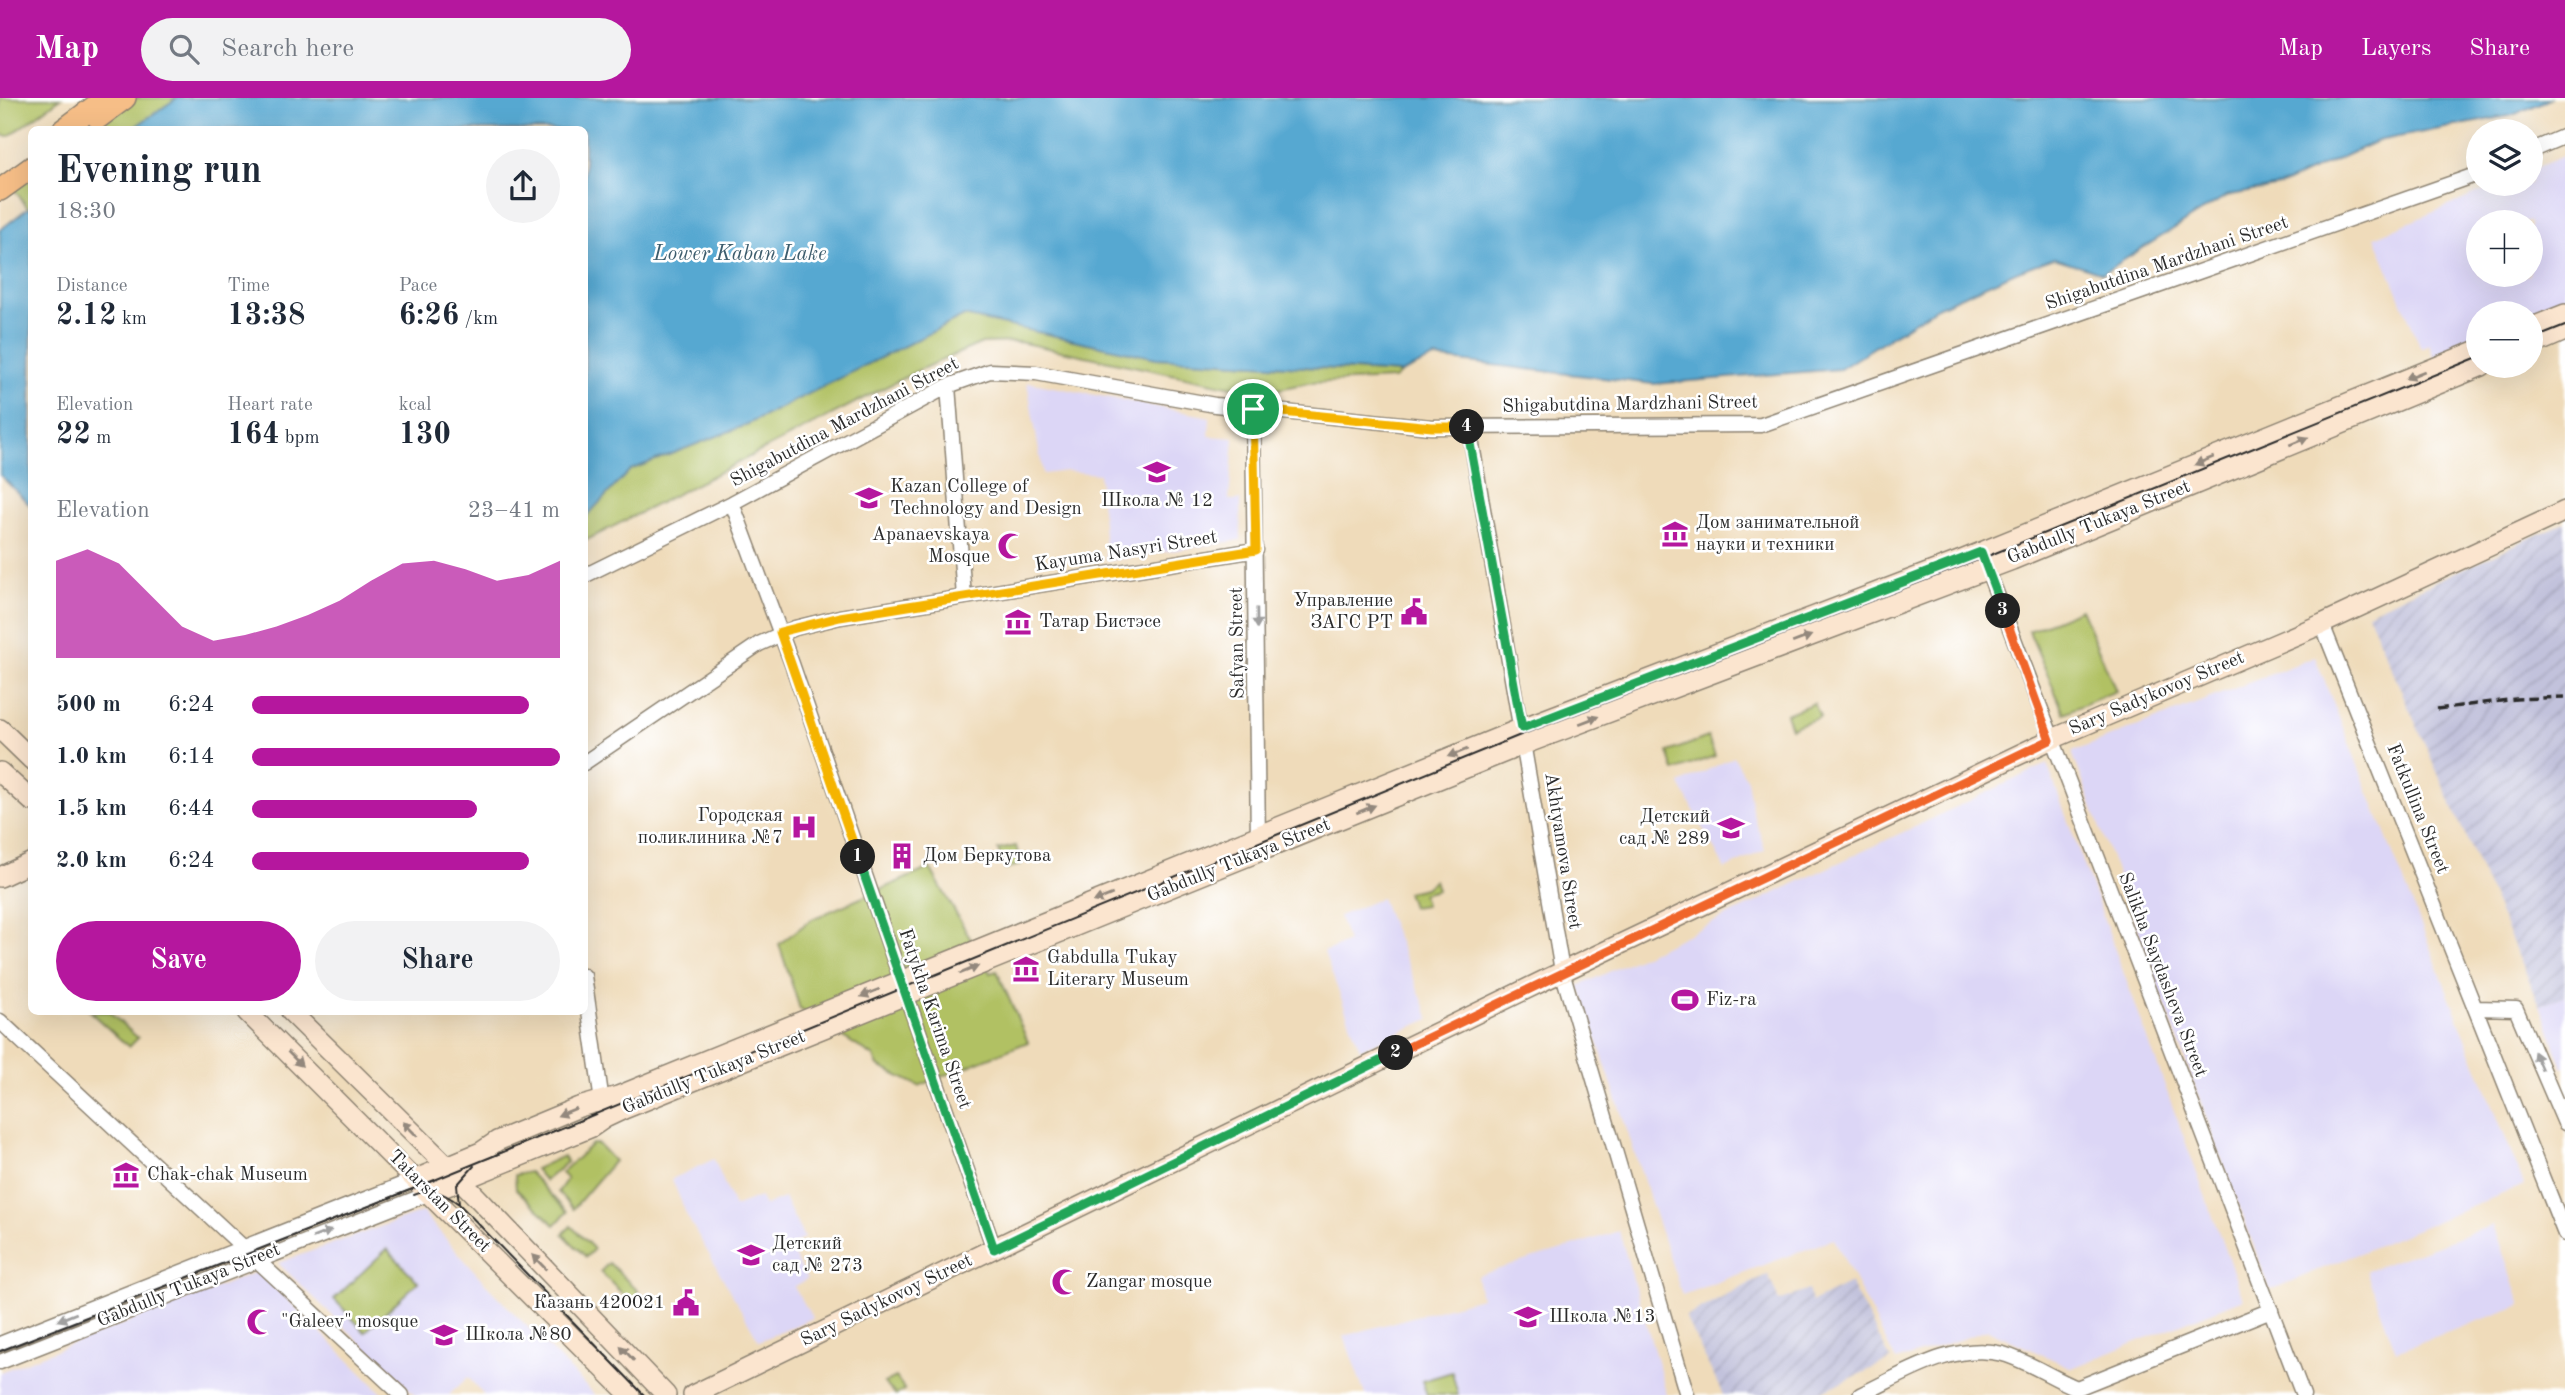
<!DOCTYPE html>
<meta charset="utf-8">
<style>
body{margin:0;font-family:"Old Standard TT",serif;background:#f2f2f3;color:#1f2937;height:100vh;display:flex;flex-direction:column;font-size:26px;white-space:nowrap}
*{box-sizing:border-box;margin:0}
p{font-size:23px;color:#747a83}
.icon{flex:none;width:38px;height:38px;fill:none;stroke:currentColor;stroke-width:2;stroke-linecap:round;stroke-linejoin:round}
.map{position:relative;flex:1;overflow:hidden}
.sheet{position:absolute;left:28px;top:28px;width:560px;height:889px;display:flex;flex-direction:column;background:#fff;border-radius:10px;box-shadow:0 7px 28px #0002}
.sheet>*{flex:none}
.tools{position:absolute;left:2466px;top:21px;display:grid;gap:14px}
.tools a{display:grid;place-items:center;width:77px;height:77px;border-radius:50%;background:#fff;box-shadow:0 7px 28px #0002;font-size:35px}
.pin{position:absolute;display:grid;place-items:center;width:60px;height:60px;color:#fff;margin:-30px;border:4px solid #fff;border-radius:50%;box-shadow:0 2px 7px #0007}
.km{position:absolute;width:35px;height:35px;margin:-18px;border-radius:50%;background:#222;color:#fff;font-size:19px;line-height:35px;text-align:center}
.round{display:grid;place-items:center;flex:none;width:74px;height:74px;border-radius:37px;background:#f2f2f3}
.summary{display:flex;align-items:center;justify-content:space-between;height:119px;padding:0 28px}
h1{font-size:38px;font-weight:700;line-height:52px}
.stats{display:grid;grid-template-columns:repeat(3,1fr);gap:10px;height:119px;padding:7px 28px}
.stats div{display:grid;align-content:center}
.stats b{font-size:30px;font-weight:700}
.stats small{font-size:19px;font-weight:400}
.stats p{font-size:19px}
.chart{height:196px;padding:14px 28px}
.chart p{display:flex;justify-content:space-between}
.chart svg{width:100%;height:126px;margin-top:7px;fill:#b5179e;opacity:.7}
.action{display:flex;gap:14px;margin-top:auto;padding:14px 28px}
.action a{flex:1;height:80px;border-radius:42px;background:#b5179e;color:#fff;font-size:28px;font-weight:700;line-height:80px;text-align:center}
.action a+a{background:#f2f2f3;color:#1f2937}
ul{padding:0 28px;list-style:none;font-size:23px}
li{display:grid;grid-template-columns:112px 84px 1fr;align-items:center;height:52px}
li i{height:18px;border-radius:9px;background:#b5179e}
header{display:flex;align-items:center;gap:42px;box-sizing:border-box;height:98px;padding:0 35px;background:#b5179e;color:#fff}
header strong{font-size:33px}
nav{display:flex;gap:38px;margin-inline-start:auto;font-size:24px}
.search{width:490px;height:63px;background:#f2f2f3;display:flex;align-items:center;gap:18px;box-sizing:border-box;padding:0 24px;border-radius:38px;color:#747a83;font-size:26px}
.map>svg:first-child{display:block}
.built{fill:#dcd6f6;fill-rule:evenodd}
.industrial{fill:url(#industrial-furrows)}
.green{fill:#b1c164;stroke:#6e7648;stroke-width:2}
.water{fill:#57a8d1;stroke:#416a7e;stroke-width:2}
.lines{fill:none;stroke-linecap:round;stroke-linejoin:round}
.street-casing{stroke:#8d8372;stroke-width:17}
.secondary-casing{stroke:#8d8372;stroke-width:22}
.primary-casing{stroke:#8d8372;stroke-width:24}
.street{stroke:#fff;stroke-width:14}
.secondary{stroke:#fbe5cf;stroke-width:19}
.primary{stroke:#f6be87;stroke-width:21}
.tram{stroke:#2b2b2b;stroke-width:2}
.rail{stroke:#2b2b2b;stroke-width:3.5;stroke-dasharray:10 5;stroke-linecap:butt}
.oneway{fill:#93887d}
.oneway2{fill:#a0a0a0}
.split-1-casing{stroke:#fff;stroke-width:14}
.split-2-casing{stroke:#fff;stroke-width:14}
.split-3-casing{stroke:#fff;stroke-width:14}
.split-4-casing{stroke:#fff;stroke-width:14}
.split-5-casing{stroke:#fff;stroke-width:14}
.split-1{stroke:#f5b400;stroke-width:9}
.split-2{stroke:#22a559;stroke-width:9}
.split-3{stroke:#f0652b;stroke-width:9}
.split-4{stroke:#22a559;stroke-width:9}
.split-5{stroke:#f5b400;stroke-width:9}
.labels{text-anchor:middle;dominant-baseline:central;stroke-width:5;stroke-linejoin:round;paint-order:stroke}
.street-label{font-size:19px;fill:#2b2b2b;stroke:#fff}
.poi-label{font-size:19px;fill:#2b2b2b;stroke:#fff;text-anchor:start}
.water-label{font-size:21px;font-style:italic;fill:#3d5d6d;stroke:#fff}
</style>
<header>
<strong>Map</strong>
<div class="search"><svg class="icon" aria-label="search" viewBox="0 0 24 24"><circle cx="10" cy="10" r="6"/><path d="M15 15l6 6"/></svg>Search here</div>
<nav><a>Map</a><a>Layers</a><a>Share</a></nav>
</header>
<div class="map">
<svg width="2565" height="1297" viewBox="0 0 2565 1297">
<defs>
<pattern id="industrial-furrows" width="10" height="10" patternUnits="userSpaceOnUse" patternTransform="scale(1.75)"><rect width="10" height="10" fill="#c2c2dc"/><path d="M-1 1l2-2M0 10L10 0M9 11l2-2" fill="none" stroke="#a7a7bd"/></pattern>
</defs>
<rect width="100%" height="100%" fill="#fff"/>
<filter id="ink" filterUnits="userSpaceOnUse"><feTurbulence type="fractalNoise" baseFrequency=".0143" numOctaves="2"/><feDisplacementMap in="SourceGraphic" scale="14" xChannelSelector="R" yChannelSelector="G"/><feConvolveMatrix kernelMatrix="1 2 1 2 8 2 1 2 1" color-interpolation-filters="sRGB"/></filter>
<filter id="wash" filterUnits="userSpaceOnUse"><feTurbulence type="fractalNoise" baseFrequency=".00686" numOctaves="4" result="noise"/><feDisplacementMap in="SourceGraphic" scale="28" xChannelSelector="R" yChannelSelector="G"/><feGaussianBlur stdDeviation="1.57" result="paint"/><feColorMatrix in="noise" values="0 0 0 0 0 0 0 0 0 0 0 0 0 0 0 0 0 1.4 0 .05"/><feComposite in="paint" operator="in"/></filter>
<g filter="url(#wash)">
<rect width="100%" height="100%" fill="#efdbba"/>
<path class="built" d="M2565,57V205L2531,219L2530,215H2478V241L2434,260L2429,246L2421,250L2375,139L2500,86H2530L2531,72ZM2478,124H2530V177H2478Z
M1027,284L1210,319L1209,338L1234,340L1229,402H1240L1241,442L1106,463L1099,376L1067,373L1043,376Z
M2315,559L2524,1087L2270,1192L2072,654Z
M1734,659L1747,682L1752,712L1765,752L1725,771L1680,686Z
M2047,666L2243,1201L2072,1270L1988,1232L1896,1263L1834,1141L1682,1197L1579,888Z
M1381,800L1430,921L1360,951L1324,854L1348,844L1339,818Z
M2565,897V969L2563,970L2540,907Z
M714,1061L734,1109L760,1099L764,1108L784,1100L804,1140L789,1149L807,1181L794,1189L813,1220L759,1243L687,1118L672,1081Z
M422,1114L494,1195L595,1297H484L468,1279L449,1297H415L278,1165Z
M2493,1127L2522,1207L2396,1253L2366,1173Z
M1619,1133L1667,1297H1365L1344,1238L1481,1200L1477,1178Z
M259,1173L384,1297H0V1274Z"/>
<path class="industrial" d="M2565,424V897L2540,907L2367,515Z
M1768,1176L1779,1203L1808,1192L1812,1204L1850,1185L1891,1262L1814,1297H1723L1685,1219Z"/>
<path class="green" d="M0,0H61L9,38L0,37Z
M134,0H177L132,31L92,32Z
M31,77V111L28,110L13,90Z
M964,218L1156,260L1401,275L1394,281L1307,285L1261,295L1019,244L982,245L919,272L585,443L584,420L630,372L748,326Z
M2081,511L2116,593L2064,615L2029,533Z
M1814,605L1820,619L1791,630L1786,616Z
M1708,639L1715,658L1674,673L1668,654Z
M1016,748L1021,766L1006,772L998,752Z
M930,770L990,875L997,873L1028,944L919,988L878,968L874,959L800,911L779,846L812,821Z
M1434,782L1437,792L1422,796L1425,807L1412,809L1407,794L1425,790Z
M90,914H109L138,940L129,949Z
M592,1046H598L614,1063L573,1111L558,1094L567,1081L561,1075Z
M563,1058L567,1064L545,1083L535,1071Z
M529,1074L567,1114L555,1127L516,1091L515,1077Z
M571,1128L594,1151L586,1159L563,1136Z
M387,1151L418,1184L365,1234L334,1201Z
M609,1165L639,1194L630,1203L600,1174Z
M1452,1274L1458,1297H1427L1422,1283Z
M896,1279L905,1292L896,1297L884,1285Z"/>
<path class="water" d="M177,0H2552L2513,17L2377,43L2279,88L2226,98L2103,175L2054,160L2018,173L1937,209L1840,271L1653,286L1434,260L1401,275L1156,260L964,218L748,326L630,372L585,420L584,32L132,31Z
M28,110L32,111L31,408L0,377V132Z"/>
</g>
<g filter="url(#ink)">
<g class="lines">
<g class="street-casing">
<path id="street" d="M2530,53L2565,38
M948,288L964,499
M1253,311L1258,747
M1469,329L1562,873L1687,1297
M732,405L792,566L994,1151
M1985,465L2303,1297
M584,478L732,405L948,288L990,273L1036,275L1215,307L1431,329L1761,327L2478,76
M2322,526L2565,1136
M584,665L759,546L795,530L840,519L1256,452
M584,878L603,1011
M2476,910L2516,911L2565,1025
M0,923L402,1297
M0,1246L416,1081
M0,1264L430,1095
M1860,1297C1903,1277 1953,1243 2003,1256C2028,1263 2052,1280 2077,1290L2271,1212"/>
</g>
<g class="secondary-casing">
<path id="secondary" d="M2530,230L2565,216
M2530,248L2565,233
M0,631L32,662
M0,674L32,703
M0,779L32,764
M247,914L630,1297
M291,914L447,1068L666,1297
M416,1081L481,1054L497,1043L579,1009L618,998L1522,630L1964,461L2478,252
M430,1095L592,1029L605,1020L624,1011L1525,646L2012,462L2482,268
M693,1297L1547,881L2050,642L2322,526L2565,413"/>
</g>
<g class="primary-casing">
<path id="primary" d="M98,20L125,0
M63,32L106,0
M0,92L32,69"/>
</g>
<use href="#street" class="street"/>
<use href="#secondary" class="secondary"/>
<use href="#primary" class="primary"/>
<path class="tram" d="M2530,242L2565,228
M414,1097C433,1090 443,1094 459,1106L644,1297
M459,1106L457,1087L474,1068
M0,1253L415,1090L1523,636L1983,460L2478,259"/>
<path class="rail" d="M2437,611L2516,601L2565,599"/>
</g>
<defs><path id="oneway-solid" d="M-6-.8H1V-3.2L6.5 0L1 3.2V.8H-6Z" transform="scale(1.75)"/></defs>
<g class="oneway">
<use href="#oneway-solid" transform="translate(2415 277) rotate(158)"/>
<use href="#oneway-solid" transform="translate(2299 343) rotate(-22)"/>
<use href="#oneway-solid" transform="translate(2204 363) rotate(158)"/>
<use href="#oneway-solid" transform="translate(1802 541) rotate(-21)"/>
<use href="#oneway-solid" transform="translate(1589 622) rotate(-21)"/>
<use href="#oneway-solid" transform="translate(1458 655) rotate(158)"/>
<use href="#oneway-solid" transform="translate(1366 711) rotate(-22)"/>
<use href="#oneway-solid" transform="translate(1103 800) rotate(158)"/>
<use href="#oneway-solid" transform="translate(969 872) rotate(-22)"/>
<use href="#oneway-solid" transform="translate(870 895) rotate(158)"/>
<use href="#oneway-solid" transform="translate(295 961) rotate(45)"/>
<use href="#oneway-solid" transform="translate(567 1014) rotate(158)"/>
<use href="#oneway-solid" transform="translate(410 1031) rotate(-135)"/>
<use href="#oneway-solid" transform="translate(539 1164) rotate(-134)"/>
<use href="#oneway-solid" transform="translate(627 1255) rotate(-133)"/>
</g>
<g class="oneway2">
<use href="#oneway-solid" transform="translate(1257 520) rotate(89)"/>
<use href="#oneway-solid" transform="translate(2538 963) rotate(-113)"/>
<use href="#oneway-solid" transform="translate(322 1136) rotate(-21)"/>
<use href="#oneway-solid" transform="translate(67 1219) rotate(158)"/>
</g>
</g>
<g class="lines" filter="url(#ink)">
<g class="split-1-casing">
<path id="split-1" d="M858,759L780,534L840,519L1256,452L1253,311"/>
</g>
<g class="split-2-casing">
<path id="split-2" d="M858,759L994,1151L1396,955"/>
</g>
<g class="split-3-casing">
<path id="split-3" d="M1396,955L2050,642L2003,513"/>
</g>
<g class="split-4-casing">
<path id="split-4" d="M1467,329L1522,630L1981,454L2003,513"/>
</g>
<g class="split-5-casing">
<path id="split-5" d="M1253,311L1432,329H1467"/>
</g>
<use href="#split-1" class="split-1"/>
<use href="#split-2" class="split-2"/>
<use href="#split-3" class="split-3"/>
<use href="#split-4" class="split-4"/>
<use href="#split-5" class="split-5"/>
</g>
<defs>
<g id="school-bare" transform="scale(2.1)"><path d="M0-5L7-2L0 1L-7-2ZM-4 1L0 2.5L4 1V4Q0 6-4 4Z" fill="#b5179e" stroke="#fff" stroke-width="2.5" paint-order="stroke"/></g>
<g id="university-bare" transform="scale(2.1)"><path d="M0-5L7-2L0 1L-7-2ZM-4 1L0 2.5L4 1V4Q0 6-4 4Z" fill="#b5179e" stroke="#fff" stroke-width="2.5" paint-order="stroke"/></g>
<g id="museum-bare" transform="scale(2.1)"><path d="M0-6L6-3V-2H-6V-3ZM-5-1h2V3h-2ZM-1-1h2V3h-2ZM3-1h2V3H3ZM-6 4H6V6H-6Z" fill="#b5179e" stroke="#fff" stroke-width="2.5" paint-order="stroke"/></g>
<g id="mosque-bare" transform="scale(2.1)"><path d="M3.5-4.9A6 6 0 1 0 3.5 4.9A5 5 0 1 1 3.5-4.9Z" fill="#b5179e" stroke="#fff" stroke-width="2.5" paint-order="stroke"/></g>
<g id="civic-bare" transform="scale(2.1)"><path d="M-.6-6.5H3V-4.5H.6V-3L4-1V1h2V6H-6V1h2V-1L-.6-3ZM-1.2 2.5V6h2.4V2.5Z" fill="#b5179e" stroke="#fff" stroke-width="2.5" paint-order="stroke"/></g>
<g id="hospital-bare" transform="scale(2.1)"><path d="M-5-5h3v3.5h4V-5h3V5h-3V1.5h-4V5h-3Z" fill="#b5179e" stroke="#fff" stroke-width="2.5" paint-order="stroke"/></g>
<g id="building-bare" transform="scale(2.1)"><path d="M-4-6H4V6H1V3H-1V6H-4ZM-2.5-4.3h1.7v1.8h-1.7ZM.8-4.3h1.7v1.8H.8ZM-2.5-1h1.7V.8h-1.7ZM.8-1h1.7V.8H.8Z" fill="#b5179e" stroke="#fff" stroke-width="2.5" paint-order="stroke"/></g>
<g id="stadium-bare" transform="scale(2.1)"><path d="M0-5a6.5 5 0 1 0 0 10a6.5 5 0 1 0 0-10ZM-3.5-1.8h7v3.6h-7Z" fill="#b5179e" stroke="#fff" stroke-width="2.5" paint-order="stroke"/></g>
</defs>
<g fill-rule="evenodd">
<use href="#school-bare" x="1157" y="374"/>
<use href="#university-bare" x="869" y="400"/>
<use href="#museum-bare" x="1675" y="436"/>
<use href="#mosque-bare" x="1011" y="448"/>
<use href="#civic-bare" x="1414" y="514"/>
<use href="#museum-bare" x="1018" y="524"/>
<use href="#hospital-bare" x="804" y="729"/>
<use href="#school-bare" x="1731" y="730"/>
<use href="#building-bare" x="902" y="758"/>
<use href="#museum-bare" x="1026" y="871"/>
<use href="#stadium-bare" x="1685" y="902"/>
<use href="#museum-bare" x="126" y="1077"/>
<use href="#school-bare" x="751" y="1157"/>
<use href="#mosque-bare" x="1065" y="1184"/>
<use href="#civic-bare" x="686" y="1205"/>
<use href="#school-bare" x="1528" y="1219"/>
<use href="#mosque-bare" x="260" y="1224"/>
<use href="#school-bare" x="444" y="1237"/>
</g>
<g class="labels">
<g class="street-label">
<text transform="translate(2167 166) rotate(-19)">Shigabutdina Mardzhani Street</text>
<text transform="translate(1630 307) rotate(-1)">Shigabutdina Mardzhani Street</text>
<text transform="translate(845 325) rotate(-28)">Shigabutdina Mardzhani Street</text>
<text transform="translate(2099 425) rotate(-22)">Gabdully Tukaya Street</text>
<text transform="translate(1126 454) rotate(-9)">Kayuma Nasyri Street</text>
<text transform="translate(1238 545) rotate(-91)">Safyan Street</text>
<text transform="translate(2157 596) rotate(-23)">Sary Sadykovoy Street</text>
<text transform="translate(2417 711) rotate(68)">Fatkullina Street</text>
<text transform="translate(1562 753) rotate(81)">Akhtyamova Street</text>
<text transform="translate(1239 763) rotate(-22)">Gabdully Tukaya Street</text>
<text transform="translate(2162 877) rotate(69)">Salikha Saydasheva Street</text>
<text transform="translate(934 921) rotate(71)">Fatykha Karima Street</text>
<text transform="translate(714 975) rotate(-22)">Gabdully Tukaya Street</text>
<text transform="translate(439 1104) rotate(45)">Tatarstan Street</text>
<text transform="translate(189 1188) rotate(-22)">Gabdully Tukaya Street</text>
<text transform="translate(887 1203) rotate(-26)">Sary Sadykovoy Street</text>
</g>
<g class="poi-label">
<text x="890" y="389">Kazan College of<tspan x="890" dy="22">Technology and Design</tspan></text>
<text x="1157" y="403" text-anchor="middle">Школа № 12</text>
<text x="1696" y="425">Дом занимательной<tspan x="1696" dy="22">науки и техники</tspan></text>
<text x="990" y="437" text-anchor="end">Apanaevskaya<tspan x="990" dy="22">Mosque</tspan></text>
<text x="1393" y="503" text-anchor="end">Управление<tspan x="1393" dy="22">ЗАГС РТ</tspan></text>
<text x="1039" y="524">Татар Бистэсе</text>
<text x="783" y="718" text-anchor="end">Городская<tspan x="783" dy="22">поликлиника №7</tspan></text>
<text x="1710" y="719" text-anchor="end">Детский<tspan x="1710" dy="22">сад № 289</tspan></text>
<text x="923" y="758">Дом Беркутова</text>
<text x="1047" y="860">Gabdulla Tukay<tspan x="1047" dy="22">Literary Museum</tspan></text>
<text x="1706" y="902">Fiz-ra</text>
<text x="147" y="1077">Chak-chak Museum</text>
<text x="772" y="1146">Детский<tspan x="772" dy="22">сад № 273</tspan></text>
<text x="1086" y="1184">Zangar mosque</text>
<text x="665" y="1205" text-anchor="end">Казань 420021</text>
<text x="1549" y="1219">Школа №13</text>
<text x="281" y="1224">"Galeev" mosque</text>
<text x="465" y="1237">Школа №80</text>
</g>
<g class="water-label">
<text x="740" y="156">Lower Kaban Lake</text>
</g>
</g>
</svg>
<div class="tools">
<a><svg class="icon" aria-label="layers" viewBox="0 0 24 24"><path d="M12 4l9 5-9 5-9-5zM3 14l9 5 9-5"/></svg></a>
<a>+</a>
<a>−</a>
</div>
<div class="pin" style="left:1253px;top:311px;background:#1e9e55"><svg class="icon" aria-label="arrive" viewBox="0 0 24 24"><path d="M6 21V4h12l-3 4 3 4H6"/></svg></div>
<b class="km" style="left:858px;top:759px">1</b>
<b class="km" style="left:1396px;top:955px">2</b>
<b class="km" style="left:2003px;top:513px">3</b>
<b class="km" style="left:1467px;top:329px">4</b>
<section class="sheet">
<div class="summary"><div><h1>Evening run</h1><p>18:30</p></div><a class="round"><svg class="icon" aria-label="share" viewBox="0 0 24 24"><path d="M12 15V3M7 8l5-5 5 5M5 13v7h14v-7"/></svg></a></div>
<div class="stats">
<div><p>Distance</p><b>2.12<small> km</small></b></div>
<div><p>Time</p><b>13:38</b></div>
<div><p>Pace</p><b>6:26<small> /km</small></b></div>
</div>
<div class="stats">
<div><p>Elevation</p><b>22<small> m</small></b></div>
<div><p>Heart rate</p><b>164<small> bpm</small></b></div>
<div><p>kcal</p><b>130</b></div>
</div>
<div class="chart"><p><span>Elevation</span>23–41 m</p>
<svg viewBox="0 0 160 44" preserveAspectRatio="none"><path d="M0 44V10L10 6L20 11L30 22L40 33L50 38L60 36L70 33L80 29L90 24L100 17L110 11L120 10L130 13L140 17L150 15L160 10V44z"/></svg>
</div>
<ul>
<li><b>500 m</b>6:24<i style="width:90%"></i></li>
<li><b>1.0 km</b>6:14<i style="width:100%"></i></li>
<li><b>1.5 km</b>6:44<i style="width:73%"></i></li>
<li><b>2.0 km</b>6:24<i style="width:90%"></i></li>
</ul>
<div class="action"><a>Save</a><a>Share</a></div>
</section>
</div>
